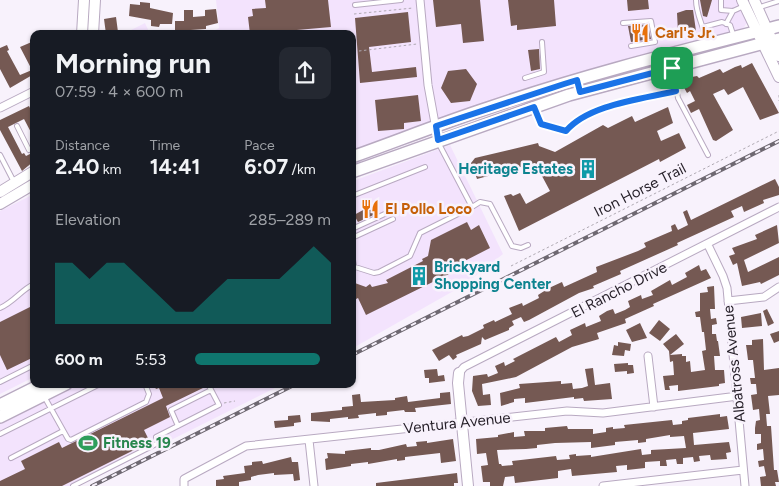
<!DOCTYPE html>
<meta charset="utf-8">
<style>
body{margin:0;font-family:Figtree,sans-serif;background:#242831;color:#f1f3f6;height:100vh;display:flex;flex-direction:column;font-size:19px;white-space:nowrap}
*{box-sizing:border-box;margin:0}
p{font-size:16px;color:#9ea1a6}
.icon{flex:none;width:28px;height:28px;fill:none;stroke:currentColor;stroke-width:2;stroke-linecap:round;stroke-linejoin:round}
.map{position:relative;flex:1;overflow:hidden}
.drawer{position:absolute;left:30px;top:30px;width:326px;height:358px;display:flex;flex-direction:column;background:#171b24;border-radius:10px;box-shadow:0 1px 4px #0004}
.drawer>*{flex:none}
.pin{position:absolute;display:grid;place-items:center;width:42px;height:42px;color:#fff;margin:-21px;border-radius:10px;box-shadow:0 2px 8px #0006}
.round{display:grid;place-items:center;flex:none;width:52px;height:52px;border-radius:10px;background:#242831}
.headline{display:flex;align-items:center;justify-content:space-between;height:85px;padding:0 25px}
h1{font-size:28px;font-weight:700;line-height:38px}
.figures{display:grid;grid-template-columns:repeat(3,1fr);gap:8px;height:85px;padding:5px 25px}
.figures div{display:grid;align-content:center}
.figures b{font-size:21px;font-weight:700}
.figures small{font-size:14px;font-weight:400}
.figures p{font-size:14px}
.chart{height:140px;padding:10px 25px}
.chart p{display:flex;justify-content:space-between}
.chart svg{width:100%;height:90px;margin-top:5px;fill:#0f766e;opacity:.7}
ul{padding:0 25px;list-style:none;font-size:16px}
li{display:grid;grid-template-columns:80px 60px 1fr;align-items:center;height:38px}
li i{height:12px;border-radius:6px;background:#0f766e}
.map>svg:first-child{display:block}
.built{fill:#f3e3fd}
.building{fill:#755953;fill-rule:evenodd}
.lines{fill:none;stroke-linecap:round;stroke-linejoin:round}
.lane-casing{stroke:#b8a9c1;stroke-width:6}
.street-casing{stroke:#b8a9c1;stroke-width:9}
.secondary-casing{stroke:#b8a9c1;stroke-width:12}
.primary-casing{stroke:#b8a9c1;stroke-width:14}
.path{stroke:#afa9b2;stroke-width:1;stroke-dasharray:2.5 2.5;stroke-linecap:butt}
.lane{stroke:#fff;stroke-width:4}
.street{stroke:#fff;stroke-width:7}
.secondary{stroke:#fff;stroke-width:10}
.primary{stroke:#fff;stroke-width:11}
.rail-casing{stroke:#6e6871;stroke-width:4}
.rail{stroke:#f8f2fc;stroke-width:2;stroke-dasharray:5.5;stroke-linecap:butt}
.route-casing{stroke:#fff;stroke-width:10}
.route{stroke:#1a73e8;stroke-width:6}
.labels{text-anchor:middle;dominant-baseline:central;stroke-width:5;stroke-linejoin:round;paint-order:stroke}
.food-label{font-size:15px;font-weight:bold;fill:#c56008;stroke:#f8f2fc;text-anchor:start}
.culture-label{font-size:15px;font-weight:bold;fill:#0d838f;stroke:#f8f2fc;text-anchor:end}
.street-label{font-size:15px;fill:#251f28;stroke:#f8f2fc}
.leisure-label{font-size:15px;font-weight:bold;fill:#27864d;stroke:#f8f2fc;text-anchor:start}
</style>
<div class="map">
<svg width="779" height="486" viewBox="0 0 779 486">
<rect width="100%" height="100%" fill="#f8f2fc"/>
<path class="built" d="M216,0H737L747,18V23L742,30L353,153L352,34H208L219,28Z
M145,23L150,34H123Z
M450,145L503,254L464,285L353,348V181Z
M34,194V377L0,394V211Z
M78,384H283L79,486H0V424Z"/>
<path class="building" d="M265,0H328L331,27L250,34L248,17L253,16L252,9L266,8Z
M433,0H480L484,41L463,43L461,24L436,27Z
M508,0H554L556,26L517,30V25L511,26Z
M627,0H648L649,9L628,11Z
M700,0H712L707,17L703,16Z
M140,2L150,3V8L173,13L172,24H160L159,27L151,26V20L129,16L130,4L140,5Z
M216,9L218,23L206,26V29L175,31V21H184V10H193V17L205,16V10Z
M686,10H693L696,31L678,32L677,13Z
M408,12L411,42L369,47L372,72L416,67L417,77L360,83L355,18Z
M116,17L118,32L106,34L104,19Z
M648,25L651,39L631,42L628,26Z
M34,41V74L10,88L0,69V48L7,45L9,50L7,51L20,75L32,70L20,47Z
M539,49L540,69L531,71L528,50Z
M752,63L779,113L760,120L743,87L728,95L724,89L713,94L733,130L716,141L713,140L699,109L691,113L687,105L695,101L690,91L687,93L682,84L692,77L697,76L699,78L720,69L723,73L735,67L741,65L742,68Z
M466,69L477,84L470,101L451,103L441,88L448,71Z
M418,95L421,121L404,123V129L378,131L375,100Z
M29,106L34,116V138L24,119L8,127L22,154L24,153L26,156L34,152V161L22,171L0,130V120Z
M668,107L673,123L657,131L661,141L679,133L686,148L660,162L659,159L628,175L519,231L504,196L511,194L513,196L520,193L526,204L550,191L535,163L477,179L474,170L464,173L472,167L471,163L475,158L538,143L539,146L555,152L603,125L608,128L632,116L635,122Z
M775,179L779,187V195L763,200L764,203L744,212L742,206L731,211L734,217L677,243L678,245L620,271L621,274L593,286L594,288L579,293L529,320L524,322L521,317L512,321L514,325L509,328V330L485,340L482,337L481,344L456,355L457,357L453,360L449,355L439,361L432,350L462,335L463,337L468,336L484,328L483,325L494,320L495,322L512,314L509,308L522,303L523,306L539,298L538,295L549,288L562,282L564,287L597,272L596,267L638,251L646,247L644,243L672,231L671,226L675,224L678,230L688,225L683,212L687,210L691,220Z
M374,204L378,213L358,222L354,215Z
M467,222L471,230L479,225L490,248L449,269L451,273L366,315L358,298L352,301V282L366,287L370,284L372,287L388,283L386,280L423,261L422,259L428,256L431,240Z
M777,225L779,243L744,260L748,272L779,257V275L761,284L760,282L742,286L737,263L733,265L729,256L735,254L732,248L757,239L755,235Z
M699,265L701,271L706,269L711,278L653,304L654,306L625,319L626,323L597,333L599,339L572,347L516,377L482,384L483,395L490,394L491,405L478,406L472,391L473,376L487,374L488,377L498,373L495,366L504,362L505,366L515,361L513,359L556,337L559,342L572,335L570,330L585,323L586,327L601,321L599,316L607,311L613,309L615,314L625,310L630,307L628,301L641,295L642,299L653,295L651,291L670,280L672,285L687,277L685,273Z
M714,286L715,309H710L711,319L716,318L717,324L712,325V334H716L717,341H718L720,356H714L715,370H724L725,383L719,384V386L678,391V385L669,386L670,390H665L663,376L674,375L673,361L670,362L669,351L663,344L676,334L684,344L670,355L682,354V356H686V362L690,361L691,372L705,370L702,351L706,350L704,332H702L700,317H696L695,312L700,311V293L708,292L707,287Z
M34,305V357L7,370L0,355V322Z
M767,309L774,323L768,326L763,311Z
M761,313L762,326L742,328L741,317Z
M659,320L670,329L660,341L649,333Z
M640,323L647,338L632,342L626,330Z
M779,331V341L774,343L770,334Z
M763,339L764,370L779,368V395L768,396L770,414H766L767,426H771L774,470H777L779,482H775L776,486H761L760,477L766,476L764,466L759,467L758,461L764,460L763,449L757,450V444L761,443V434H755V428L756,421L760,420L759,409L753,410L751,395L757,394L756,384H751L750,378H755L753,360H748L747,352L746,345H752V340Z
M618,342L631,344L630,351L625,350L624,356L612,355L614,345L618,346Z
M628,363V365H633L634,373L627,374V371L615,372L614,364Z
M593,368L595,385L610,383L612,399L584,401L583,398L574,399V397L525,403V398L514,399V402L501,406L500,393L520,388L519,384L561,381V384L572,383L573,389L582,388L588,386L585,369Z
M437,369L438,376L444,375L445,381L429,383V378H425L424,370Z
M153,384H204L205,387L166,406L170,417L144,430L150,442L62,486H0V481L25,469L21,461L59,442L62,448L163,398L159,388L156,389Z
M450,392L451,404L415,408L416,412H405L404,410L387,412V415L376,416V413L358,415L359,418L348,419V417L330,419V422L311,421V413L342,410V407L353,406L352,395L360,394L361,402L395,400V398L407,396L408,402L440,398V393Z
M720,414V417L727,416L729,429L693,433L694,445L729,442L731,452L726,453L727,459L711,460L710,455L699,456L700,461L694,462L693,457L683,458V464H677L676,459L666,460L667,466H660V461L645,462V468L627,470V465L616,466L617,472L572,476L571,469L558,471V478L515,483L514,476L505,477L503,486H490V482H483L481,466L488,465L486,453L477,454L476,439L498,437V435L514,432V437L525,436L524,431H545V428L567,426L568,429H593V434L606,432V428L613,427V429L625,428L624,425L672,420L673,425L682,424V421L688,420V418ZM670,435V437L684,436L686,448L651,450V454L642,455L641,449L591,457V455L576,456V454L569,455L570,459L557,460L556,456L512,461L513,465L502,466L501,464H499L497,450L526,449L537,448V445L555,443L591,442V448L615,445V442L638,440V443L646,442V439Z
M300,415L301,422L294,423V426L275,428L274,421L288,420V416Z
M453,439L456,461L441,463L440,453L405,457V460L397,461V459L368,464V462L351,464V466L326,470L325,459L328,458L327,453L345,454V451L371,448V450H379L406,444L407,447L417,446L416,442L427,441V443Z
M291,457L292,462H298L300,480L294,481L293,474L274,475V473L258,475L251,477V480L239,482V486H216V480L224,479L223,476L245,473L244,466L252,465V462L262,461L263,464Z
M457,473L458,483H454V486H376V483Z"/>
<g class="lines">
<g class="lane-casing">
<path id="lane" d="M696,0C696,16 705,27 706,43
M721,0V10L733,11L744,6
M355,5L401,0
M760,7L779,1
M623,23L651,21L655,42L631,46
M726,24L733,11
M703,27L722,22L730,25L734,37
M673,70L678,98L708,155
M525,78L544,72L542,42
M535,109L541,124L566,131C589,104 643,99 676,91
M17,126L29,150L34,147
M0,155L14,182
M352,196L425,167
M472,207L480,202L490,204L512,246L521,248L528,245
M352,229L389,212
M352,238L393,219
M352,254L354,266
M352,266L374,273L379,272L410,256L420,233L472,207L439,144
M0,308C14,302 21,290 34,284
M0,382L34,365
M45,398L68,439L71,440L146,402L149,394L145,384
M178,426L171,410L211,390
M0,434L100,384
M11,458L63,431
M73,486L158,443L156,437L219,405L208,384"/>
</g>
<g class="street-casing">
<path id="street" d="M420,0L428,85L438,140
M0,108L34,91
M708,245L723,276L727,288L745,486
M728,301L764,297L779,287
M648,356L654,407
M459,373L464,367L779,207
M309,440L314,486
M184,486V479L246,446L567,411L603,413L738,396
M603,486L743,470"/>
</g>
<g class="secondary-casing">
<path id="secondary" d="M742,0L779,77
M754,0L779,56
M82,34L84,0
M93,34L95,0
M0,192L34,171
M0,204L34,184
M459,373L458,383L468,486"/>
</g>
<g class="primary-casing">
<path id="primary" d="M352,157C397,141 442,123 488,108C583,75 681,51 779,26
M352,172L569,95L779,39
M0,405L42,384
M0,417L66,384"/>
</g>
<path class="path" d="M354,14L413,8
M359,51L417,44
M779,95V101
M511,266L779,131
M224,403L235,401"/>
<use href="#lane" class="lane"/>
<use href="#street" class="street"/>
<use href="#secondary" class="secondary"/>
<use href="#primary" class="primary"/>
<g class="rail-casing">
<path id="rail" d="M352,355L779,141
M92,486L296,384"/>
</g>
<use href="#rail" class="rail"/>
</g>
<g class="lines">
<g class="route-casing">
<path id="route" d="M672,68L676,91C643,99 589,104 566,131L541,124L534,107L438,140L436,126L564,84L577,80L580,92Z"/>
</g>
<use href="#route" class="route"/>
</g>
<defs>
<g id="restaurant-bare" transform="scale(1.5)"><path d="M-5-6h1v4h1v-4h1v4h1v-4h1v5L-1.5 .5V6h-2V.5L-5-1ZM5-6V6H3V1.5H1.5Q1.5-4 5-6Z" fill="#e8710a" stroke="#f8f2fc" stroke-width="2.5" paint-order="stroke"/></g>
<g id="building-bare" transform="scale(1.5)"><path d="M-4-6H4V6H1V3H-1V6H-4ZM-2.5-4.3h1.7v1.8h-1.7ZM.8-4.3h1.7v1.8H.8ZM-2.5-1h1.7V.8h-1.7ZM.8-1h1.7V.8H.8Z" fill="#0f9aa8" stroke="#f8f2fc" stroke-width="2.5" paint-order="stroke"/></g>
<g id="stadium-bare" transform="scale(1.5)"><path d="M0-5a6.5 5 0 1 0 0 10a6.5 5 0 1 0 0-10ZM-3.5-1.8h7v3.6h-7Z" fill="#2e9e5b" stroke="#f8f2fc" stroke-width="2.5" paint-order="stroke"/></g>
</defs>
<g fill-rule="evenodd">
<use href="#restaurant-bare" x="640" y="33"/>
<use href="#building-bare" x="588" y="169"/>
<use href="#restaurant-bare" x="370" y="209"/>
<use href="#building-bare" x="419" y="276"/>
<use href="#stadium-bare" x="88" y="443"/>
</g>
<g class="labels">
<g class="food-label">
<text x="655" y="33">Carl's Jr.</text>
<text x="385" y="209">El Pollo Loco</text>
</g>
<g class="culture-label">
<text x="573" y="169">Heritage Estates</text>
<text x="434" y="267" text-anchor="start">Brickyard<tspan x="434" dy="17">Shopping Center</tspan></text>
</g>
<g class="street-label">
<text transform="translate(640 190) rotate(-27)">Iron Horse Trail</text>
<text transform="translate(619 290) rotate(-27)">El Rancho Drive</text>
<text transform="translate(734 364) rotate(-96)">Albatross Avenue</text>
<text transform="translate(457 423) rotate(-6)">Ventura Avenue</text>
</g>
<g class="leisure-label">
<text x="103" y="443">Fitness 19</text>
</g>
</g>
</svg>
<div class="pin" style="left:672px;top:68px;background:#1e9e55"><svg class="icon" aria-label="arrive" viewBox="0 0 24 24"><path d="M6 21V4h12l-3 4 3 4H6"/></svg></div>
<section class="drawer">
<div class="headline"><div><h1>Morning run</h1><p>07:59 · 4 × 600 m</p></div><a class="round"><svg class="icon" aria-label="share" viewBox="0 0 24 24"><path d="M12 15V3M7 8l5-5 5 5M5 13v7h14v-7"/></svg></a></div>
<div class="figures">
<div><p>Distance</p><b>2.40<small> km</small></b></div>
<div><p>Time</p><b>14:41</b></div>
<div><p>Pace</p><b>6:07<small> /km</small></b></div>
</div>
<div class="chart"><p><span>Elevation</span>285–289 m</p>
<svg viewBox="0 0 160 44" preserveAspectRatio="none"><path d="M0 44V14L10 14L20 22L30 14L40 14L50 22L60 30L70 38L80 38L90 30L100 22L110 22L120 22L130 22L140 14L150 6L160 14V44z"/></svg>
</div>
<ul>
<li><b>600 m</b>5:53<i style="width:92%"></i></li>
</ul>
</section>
</div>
